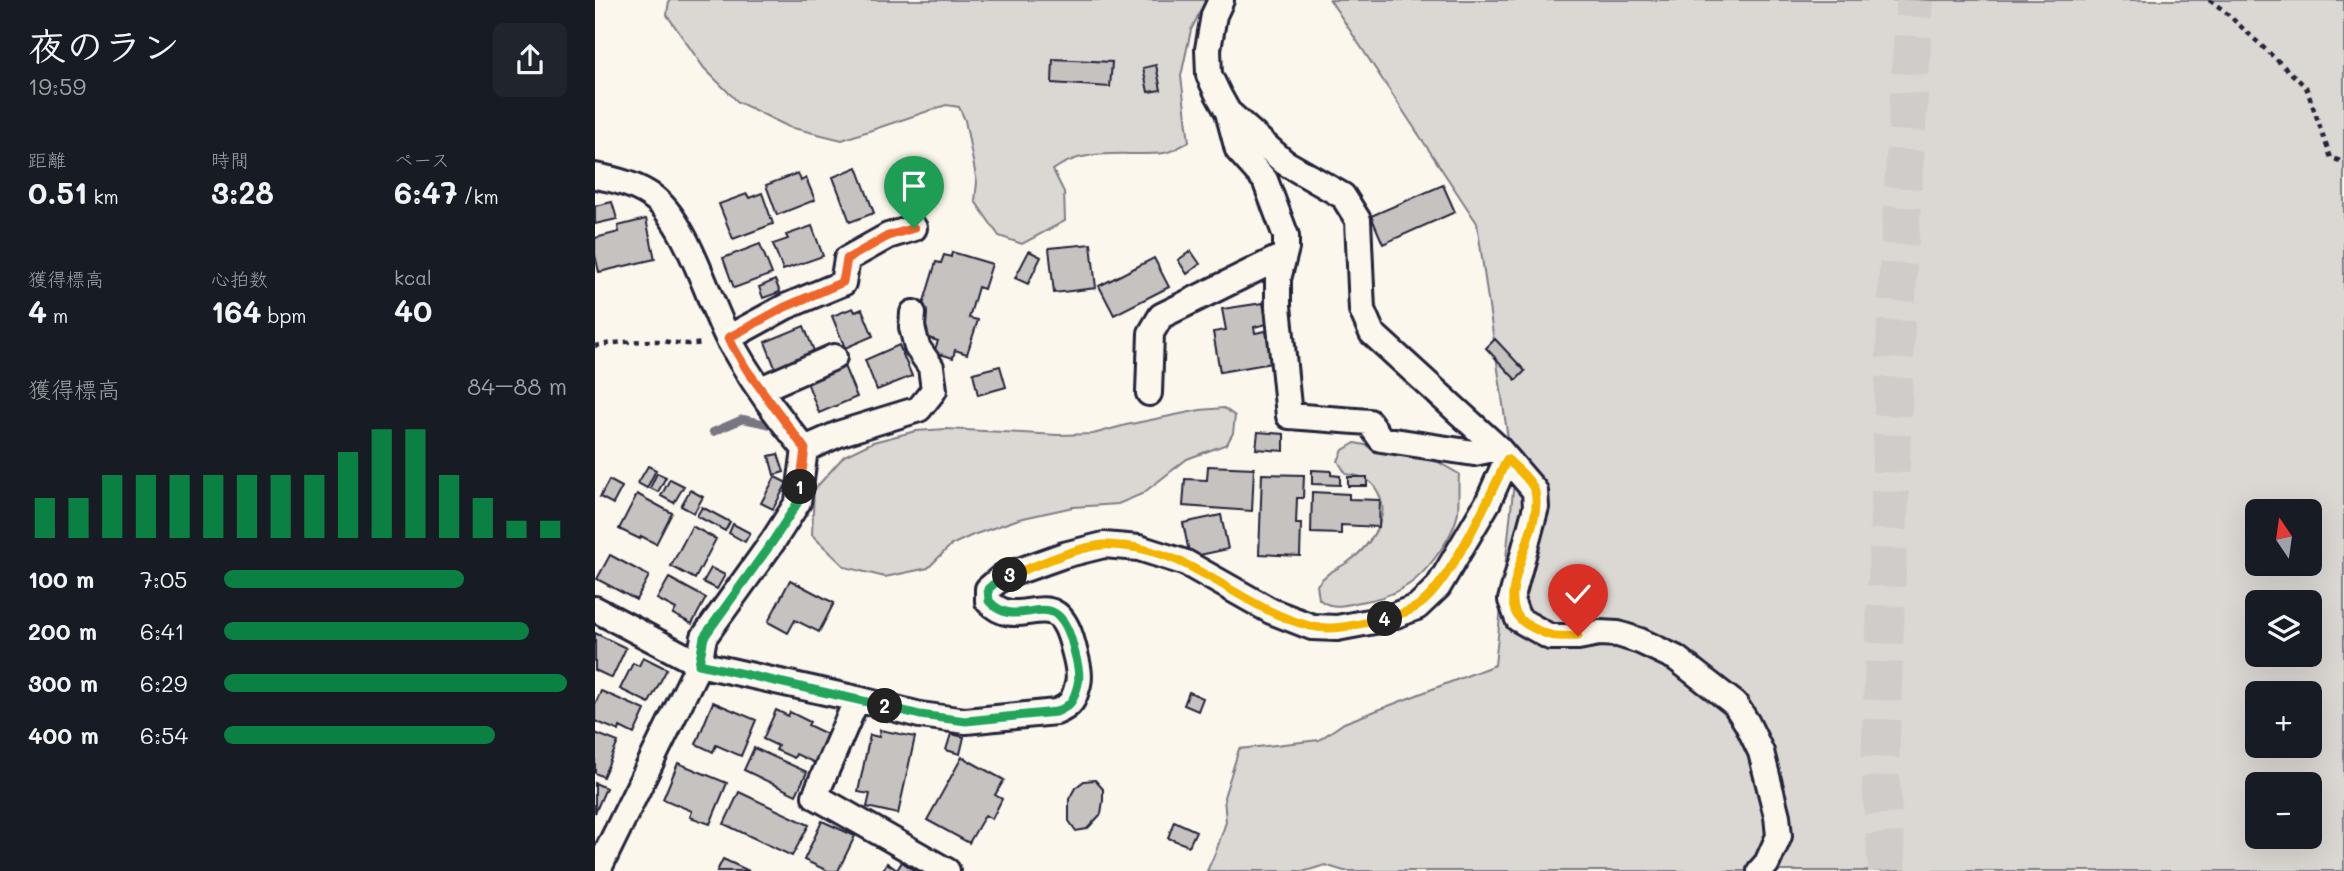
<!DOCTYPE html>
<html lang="ja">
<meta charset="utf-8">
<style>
body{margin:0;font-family:Mali,"Klee One",sans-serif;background:#20242c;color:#f1f3f6;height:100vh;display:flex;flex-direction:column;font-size:26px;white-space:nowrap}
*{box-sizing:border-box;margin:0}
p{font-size:23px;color:#9ea1a6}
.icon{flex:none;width:38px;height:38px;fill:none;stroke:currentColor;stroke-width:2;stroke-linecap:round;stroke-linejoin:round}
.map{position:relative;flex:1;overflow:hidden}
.details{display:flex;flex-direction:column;background:#171b24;width:595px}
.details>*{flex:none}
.needle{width:46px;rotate:347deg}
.controls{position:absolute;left:1650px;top:499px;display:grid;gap:14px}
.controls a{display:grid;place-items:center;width:77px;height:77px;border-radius:10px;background:#171b24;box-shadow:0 7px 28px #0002;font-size:35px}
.pin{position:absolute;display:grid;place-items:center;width:60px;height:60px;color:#fff;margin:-72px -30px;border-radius:50% 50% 50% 0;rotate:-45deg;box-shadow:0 0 7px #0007}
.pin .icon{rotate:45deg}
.km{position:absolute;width:35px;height:35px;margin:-18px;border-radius:50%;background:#222;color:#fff;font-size:19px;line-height:35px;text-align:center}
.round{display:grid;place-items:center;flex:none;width:74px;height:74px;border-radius:10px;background:#20242c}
.headline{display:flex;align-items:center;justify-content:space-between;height:119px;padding:0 28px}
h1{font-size:38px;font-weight:800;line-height:52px}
.stats{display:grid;grid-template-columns:repeat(3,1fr);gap:10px;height:119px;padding:7px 28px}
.stats div{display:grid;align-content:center}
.stats b{font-size:30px;font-weight:800}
.stats small{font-size:19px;font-weight:400}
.stats p{font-size:19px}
.chart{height:196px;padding:14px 28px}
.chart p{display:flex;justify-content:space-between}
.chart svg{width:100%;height:126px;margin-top:7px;stroke:#0b8043;stroke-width:6}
ul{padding:0 28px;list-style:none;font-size:23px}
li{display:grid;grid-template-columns:112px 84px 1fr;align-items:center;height:52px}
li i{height:18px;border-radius:9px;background:#0b8043}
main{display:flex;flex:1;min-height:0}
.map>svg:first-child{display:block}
.green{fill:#dbd8d3;stroke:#7e7d87;stroke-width:2;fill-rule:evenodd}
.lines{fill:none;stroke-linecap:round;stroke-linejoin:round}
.stream{stroke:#787681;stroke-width:8}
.building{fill:#c6c2c0;stroke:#22223b;stroke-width:2}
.highway-tunnel{stroke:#d0ccc9;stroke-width:38;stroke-dasharray:38 19;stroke-linecap:butt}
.street-casing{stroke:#22223b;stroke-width:30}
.path{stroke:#22223b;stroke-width:4.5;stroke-dasharray:5 5;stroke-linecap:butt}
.street{stroke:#fbf7ec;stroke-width:24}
.split-1-casing{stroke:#fff;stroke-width:14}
.split-2-casing{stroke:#fff;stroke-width:14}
.split-3-casing{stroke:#fff;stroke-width:14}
.split-4-casing{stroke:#fff;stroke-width:14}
.split-5-casing{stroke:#fff;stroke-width:14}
.split-1{stroke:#f0652b;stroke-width:9}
.split-2{stroke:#22a559;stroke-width:9}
.split-3{stroke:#22a559;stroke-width:9}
.split-4{stroke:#f5b400;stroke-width:9}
.split-5{stroke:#f5b400;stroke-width:9}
</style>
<main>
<section class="details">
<div class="headline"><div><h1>夜のラン</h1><p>19:59</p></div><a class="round"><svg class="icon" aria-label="share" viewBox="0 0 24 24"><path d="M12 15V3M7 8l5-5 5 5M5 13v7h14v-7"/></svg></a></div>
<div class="stats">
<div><p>距離</p><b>0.51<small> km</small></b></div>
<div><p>時間</p><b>3:28</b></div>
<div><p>ペース</p><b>6:47<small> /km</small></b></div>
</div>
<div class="stats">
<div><p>獲得標高</p><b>4<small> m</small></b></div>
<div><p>心拍数</p><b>164<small> bpm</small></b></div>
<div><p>kcal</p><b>40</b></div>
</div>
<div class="chart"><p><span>獲得標高</span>84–88 m</p>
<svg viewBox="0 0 160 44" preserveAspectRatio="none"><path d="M5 44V30M15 44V30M25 44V22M35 44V22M45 44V22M55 44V22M65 44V22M75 44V22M85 44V22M95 44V14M105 44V6M115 44V6M125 44V22M135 44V30M145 44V38M155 44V38"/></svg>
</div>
<ul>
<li><b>100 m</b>7:05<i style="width:70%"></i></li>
<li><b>200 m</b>6:41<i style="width:89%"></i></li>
<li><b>300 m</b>6:29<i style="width:100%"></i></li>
<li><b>400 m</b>6:54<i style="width:79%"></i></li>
</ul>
</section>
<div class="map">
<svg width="1749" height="871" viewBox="0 0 1749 871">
<rect width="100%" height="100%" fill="#fbf7ec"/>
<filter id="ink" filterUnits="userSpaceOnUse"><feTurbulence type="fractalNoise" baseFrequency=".0143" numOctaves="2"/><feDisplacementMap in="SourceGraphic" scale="14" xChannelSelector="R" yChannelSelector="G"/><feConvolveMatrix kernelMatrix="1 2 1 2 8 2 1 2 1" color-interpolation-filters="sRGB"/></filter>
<g filter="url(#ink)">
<path class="green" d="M74,0H611L596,30L586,76L594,142C586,146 577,152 569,153C532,157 491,146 458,170L469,192L470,221L427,244L404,236L380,201L382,182L370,120L364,107L351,105L247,140L194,127L143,102L109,68L72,15Z
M735,0H1749V871H749L730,865L711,871H612L621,851L631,822L629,797L644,749L724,740L749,723L900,665L919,481L882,223ZM1662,511H1715V564H1662ZM1662,602H1715V654H1662ZM1662,693H1715V746H1662ZM1662,784H1715V836H1662Z
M629,408L640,416L638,433L632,444L592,459L547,494L523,504L478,507L424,519L378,535L356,545L333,568L290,577L250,567L217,535L219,490L249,456L278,442L321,431L351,429L463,435L498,434L531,425L605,410Z
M760,443L838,459L864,474C863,487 864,500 863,512C859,537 829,578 806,589C794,596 779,600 765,602C750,605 736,610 724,599L722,585C733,571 739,571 753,562C768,552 777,540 784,524C788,514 789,507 785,497C778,479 768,476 751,474L743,461L748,450Z"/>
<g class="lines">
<path class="stream" d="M118,432L148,419L181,426"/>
</g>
<path class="building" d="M458,59L517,62L515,87L457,83Z
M561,65L566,90L553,92L548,68Z
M262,167L279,213L255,222L238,177Z
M203,173L206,181L211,178L220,200L182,215L171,185Z
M848,185L860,212L788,244L776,216Z
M167,193L178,224L138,239L124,204L152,194L154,198Z
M17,202L22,219L0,224V206Z
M51,219L60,259L4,272L0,255V238L24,232L23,226Z
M217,226L228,256L188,270L178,244L193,239L191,235Z
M165,244L177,274L139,288L128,258Z
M496,244L501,288L459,293L454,248Z
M434,251L446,257L433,284L420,278Z
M596,251L605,264L592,274L583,260Z
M357,252L397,264L389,289L383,287L374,318L383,320L372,354L360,350L358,358L339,352L343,341L327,336L331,320L324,318L341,262L346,263L349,255L356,257Z
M559,258L574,287L519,315L504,286Z
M180,280L185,292L168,298L164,287Z
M668,303L672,324L659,327L660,333L671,331L677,363L625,372L618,332L631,330L627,309Z
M258,308L260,312L267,309L278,336L250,348L237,316Z
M209,326L221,356L181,370L170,342Z
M900,339L930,371L921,380L891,348Z
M304,345L317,376L282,390L270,360Z
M249,366L262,397L224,413L212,382Z
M405,366L411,387L383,395L378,373Z
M663,432L689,434V451L661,449Z
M183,454L189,472L179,475L174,456Z
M53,466L61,470L52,488L43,483Z
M613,466L659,468L657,511L588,506L590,479L612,480Z
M717,470L736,471V475L745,476V485L717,484Z
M62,473L71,477L63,492L55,488Z
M667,474L709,475L708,498H702L701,524H706L705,556L664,554Z
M180,477L192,483L178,509L166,503Z
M753,477H772V486H753Z
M75,479L89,486L79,503L66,496Z
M14,480L27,487L18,504L5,497Z
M95,490L108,497L99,513L86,506Z
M717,492L754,494V499L785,500L784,527L746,525V534L716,533Z
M42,494L77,513L61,544L46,536L45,539L24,529Z
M107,507L135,522L130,531L102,516Z
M626,515L633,549L595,557L588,523Z
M138,524L155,533L150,542L134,533Z
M97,526L121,539L100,579L76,566Z
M15,555L54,576L41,600L2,579Z
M116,568L130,575L122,589L108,582Z
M74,578L111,598L97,624L78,614L81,609L62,599Z
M195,580L239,603L224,632L200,620L193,633L173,622Z
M0,633L31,648L17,678L0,670Z
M48,657L72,669L54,703L25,689L38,663L44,666Z
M6,691L50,710L39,734L25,727L24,731L0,721V704Z
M594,692L608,698L603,711L589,705Z
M118,702L161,720L146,756L121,745L118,752L101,744Z
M181,710L193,716L195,712L215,722L213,725L234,735L220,763L201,754L199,758L181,750L183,746L168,739Z
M285,730L320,737L303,814L272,807L275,794L263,792L275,735L284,737Z
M0,733L23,742L8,777L0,773Z
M356,734L369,737L365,754L351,750Z
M159,748L212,772L201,795L149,770Z
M367,757L409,780L400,795L407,799L397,819L390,815L374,843L332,820Z
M83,763L132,783L115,824L95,817L97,811L68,799Z
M500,780L508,789V800L506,814L492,829L481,831L474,821V799L480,788L489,781Z
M0,783L11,788L0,813Z
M144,792L214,825L197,856L129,824Z
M227,821L260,836L243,871H233L209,860Z
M579,821L601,831L594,846L573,838Z
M128,859L154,871H122Z
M307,862L320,871H287L292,863L302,870Z"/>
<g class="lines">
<path class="highway-tunnel" d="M1292,871L1285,766L1303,270L1320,0"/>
<g class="street-casing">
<path id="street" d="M626,0L619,15L613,49L614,75L623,94L633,112L689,162L748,196L763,220L767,310L777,333L903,448L940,491L941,507L916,600L923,619L955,637H983L1004,633L1023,634L1045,641L1081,658L1140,704L1152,723L1166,752L1182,816L1184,836L1172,863L1165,871
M633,112L643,150L670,180L691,236V248L683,279V306L694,416L774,422L786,439L879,453L903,448
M0,176C18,179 40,185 55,195C92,219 113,301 134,340C155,378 182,416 210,449L203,502L178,541L109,637L104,664L4,868
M133,338L190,307L248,283L252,259L293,236L319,228
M166,389L239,357
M554,393L556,333L566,316L688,256
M210,449L246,433L324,409L339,390L336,367L322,347L317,327L318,313
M0,609L104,664L262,699L325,715L371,721L461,712C476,706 479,700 483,684C486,673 481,658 478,646C461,577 426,636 393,601V589L407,577L469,555L509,545L544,548L591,563L676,611L717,627L742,628L790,619L822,607L843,587L893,502L912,459
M262,699L220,796L352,871"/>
</g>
<path class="path" d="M1614,0L1627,9L1711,87L1736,158L1749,162
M0,346C20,342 42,341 63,341C79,342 92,346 108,343"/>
<use href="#street" class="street"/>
</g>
</g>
<g class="lines" filter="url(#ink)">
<g class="split-1-casing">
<path id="split-1" d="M205,487L210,449L152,370L133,338L190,307L248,282L252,259L293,236L319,228"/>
</g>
<g class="split-2-casing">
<path id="split-2" d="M205,487L203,502L178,541L109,637L104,664L290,706"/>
</g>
<g class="split-3-casing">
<path id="split-3" d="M290,706L325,715L371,721L461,712C476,706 479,700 483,684C486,673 481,658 478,646C461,577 425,636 394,601L393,589L407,577L415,575"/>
</g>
<g class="split-4-casing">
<path id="split-4" d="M415,575C445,565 475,549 507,545C514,544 522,546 529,546C599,552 649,610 715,626C739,632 766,623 790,619"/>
</g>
<g class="split-5-casing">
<path id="split-5" d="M790,619C800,615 812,613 821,607C852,590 896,494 912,459C921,468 937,480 940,492C950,528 893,601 931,624C954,637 957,637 983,636"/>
</g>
<use href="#split-1" class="split-1"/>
<use href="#split-2" class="split-2"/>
<use href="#split-3" class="split-3"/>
<use href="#split-4" class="split-4"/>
<use href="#split-5" class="split-5"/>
</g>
</svg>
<div class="controls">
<a><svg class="needle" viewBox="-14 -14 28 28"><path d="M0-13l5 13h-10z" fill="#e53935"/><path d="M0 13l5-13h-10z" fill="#9ea1a6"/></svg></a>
<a><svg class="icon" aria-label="layers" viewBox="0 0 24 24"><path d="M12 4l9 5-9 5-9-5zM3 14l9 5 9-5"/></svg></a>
<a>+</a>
<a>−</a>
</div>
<div class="pin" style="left:319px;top:228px;background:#1e9e55"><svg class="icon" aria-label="arrive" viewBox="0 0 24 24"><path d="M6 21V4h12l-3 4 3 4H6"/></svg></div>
<div class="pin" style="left:983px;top:636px;background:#d93025"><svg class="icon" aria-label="check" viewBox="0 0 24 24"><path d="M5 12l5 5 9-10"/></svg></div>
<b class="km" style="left:205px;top:487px">1</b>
<b class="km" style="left:290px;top:706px">2</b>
<b class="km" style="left:415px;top:575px">3</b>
<b class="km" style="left:790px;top:619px">4</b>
</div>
</main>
